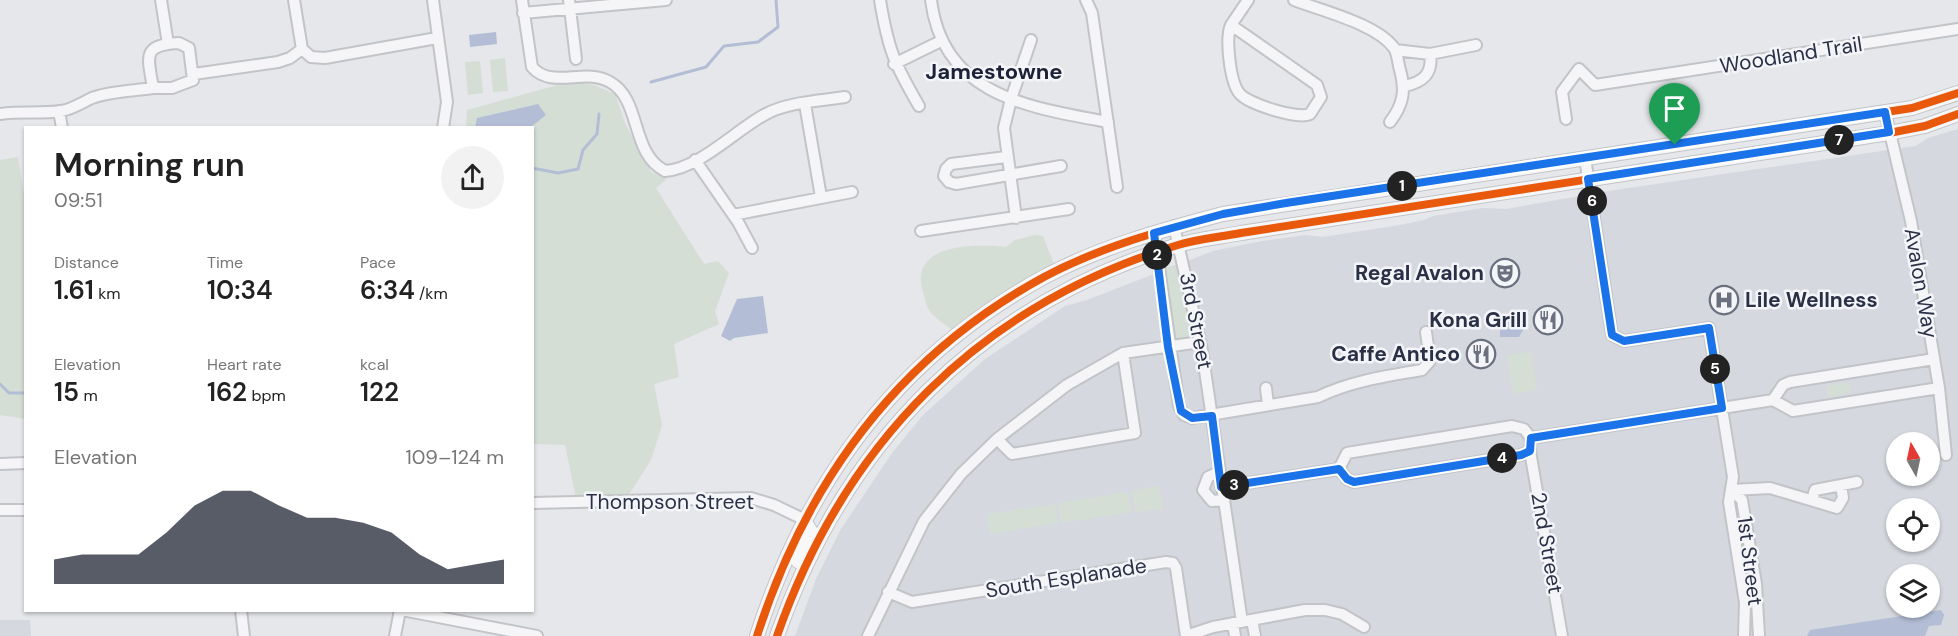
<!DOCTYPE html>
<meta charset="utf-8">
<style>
body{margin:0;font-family:"DM Sans",sans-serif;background:#f2f2f2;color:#222;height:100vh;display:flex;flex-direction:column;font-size:22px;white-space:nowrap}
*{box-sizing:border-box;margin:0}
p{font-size:20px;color:#767676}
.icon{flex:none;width:33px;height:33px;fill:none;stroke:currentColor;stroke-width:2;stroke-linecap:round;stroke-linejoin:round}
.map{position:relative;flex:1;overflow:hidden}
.details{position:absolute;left:24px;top:126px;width:510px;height:486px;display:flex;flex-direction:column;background:#fff;border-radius:0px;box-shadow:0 2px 4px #0004}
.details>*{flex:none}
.needle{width:39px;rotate:351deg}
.controls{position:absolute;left:1886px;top:432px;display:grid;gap:12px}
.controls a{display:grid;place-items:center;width:54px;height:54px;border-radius:50%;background:#fff;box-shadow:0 2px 4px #0004;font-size:30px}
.pin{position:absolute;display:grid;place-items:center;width:51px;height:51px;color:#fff;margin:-62px -26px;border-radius:50% 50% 50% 0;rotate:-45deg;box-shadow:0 0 6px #0007}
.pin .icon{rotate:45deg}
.km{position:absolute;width:30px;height:30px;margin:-15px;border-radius:50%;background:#222;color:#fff;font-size:16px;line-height:30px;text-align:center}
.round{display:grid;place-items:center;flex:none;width:63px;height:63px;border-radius:32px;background:#f2f2f2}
.summary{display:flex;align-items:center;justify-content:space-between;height:102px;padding:0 30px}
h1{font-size:33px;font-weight:600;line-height:45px}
.metrics{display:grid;grid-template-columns:repeat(3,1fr);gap:9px;height:102px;padding:6px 30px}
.metrics div{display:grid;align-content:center}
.metrics b{font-size:26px;font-weight:600}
.metrics small{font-size:16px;font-weight:400}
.metrics p{font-size:16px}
.chart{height:168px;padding:12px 30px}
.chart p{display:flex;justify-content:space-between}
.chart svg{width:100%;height:108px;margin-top:6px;fill:#111827;opacity:.7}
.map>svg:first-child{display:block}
.built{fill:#d5d8df;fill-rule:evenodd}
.green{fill:#d4ded5}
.water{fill:#b3bed6}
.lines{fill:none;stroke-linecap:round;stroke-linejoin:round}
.stream{stroke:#b3bed6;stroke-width:3}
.minor-casing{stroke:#c2c4c8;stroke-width:14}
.secondary-casing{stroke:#c2c4c8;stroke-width:16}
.minor{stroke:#f5f5f7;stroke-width:10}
.secondary{stroke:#f8f8f8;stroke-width:14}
.cycleway-casing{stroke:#f4f5f9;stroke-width:11}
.cycleway{stroke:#e8590c;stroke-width:8}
.route-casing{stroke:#fff;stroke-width:12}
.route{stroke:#1a73e8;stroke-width:8}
.labels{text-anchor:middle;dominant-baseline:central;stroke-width:5;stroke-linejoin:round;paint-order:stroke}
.street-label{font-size:21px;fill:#2a3046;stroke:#f4f5f9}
.poi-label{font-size:21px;font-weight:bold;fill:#2a3046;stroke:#f4f5f9;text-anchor:end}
.neighbourhood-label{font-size:22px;font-weight:bold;fill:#1c2137;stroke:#f4f5f9}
</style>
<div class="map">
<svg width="1958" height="636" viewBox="0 0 1958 636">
<rect width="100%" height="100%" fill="#e5e7ea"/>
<path class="built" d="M1958,129V636H795L816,579L841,529L892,453L923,415L985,359L1065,306L1087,300L1213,251L1262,241L1306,235L1323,237L1400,225L1424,220L1433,216L1483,208L1506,209L1608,191L1916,146L1928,138ZM1896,442H1929V476H1896ZM1896,508H1929V542H1896ZM1896,574H1929V608H1896Z
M0,620H30L31,636H0Z"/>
<path class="green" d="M505,58L508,91L493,92L490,60Z
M480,61L483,93L468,95L465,62Z
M572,81L594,85L615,94L625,123L651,172L667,179L656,188L704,264L718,261L729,273L715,311L719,324L674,344L679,377L654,384L662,425L651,460L628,496L576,498L565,445L533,444L532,128H466L467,110Z
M18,157L26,208V419L0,415V160Z
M1035,235L1043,236L1055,267L954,331C946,325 934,318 929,310C926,305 925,297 923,292C908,243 975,244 1006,247L1015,240Z
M1176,265L1183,281L1191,330L1188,337L1172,338L1163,273L1167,267Z
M1531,352L1537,390L1513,394L1507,355Z
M1849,382L1851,393L1828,397L1826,386Z
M1159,485L1163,509L1135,512L1132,491Z
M1128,492L1132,512L1061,523L1057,503Z
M1055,504L1058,523L990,534L987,514Z"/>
<path class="water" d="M496,32L497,44L470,47L469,35Z
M538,104L546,115L531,127H475L477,118Z
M763,296L768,333L734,338L730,341L721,336L737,299Z
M1508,318L1521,320L1526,325L1519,337H1500V328Z
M1941,610L1944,615L1941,625L1929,626L1925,636H1807L1810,630Z"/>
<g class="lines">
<path class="stream" d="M651,82L706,67L724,46L758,42L778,27L776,0
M532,168L558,173L578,169L583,150L597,134L599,114
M0,384L9,393H26"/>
<g class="minor-casing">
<path id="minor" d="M161,0L168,44
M294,0L302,49L311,57L325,58L437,38
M433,0L447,102L443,128
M522,0L532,67C552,90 585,67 610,82C642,100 630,153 665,171C698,169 735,131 764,115C787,102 820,101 845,97
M569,0L576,59
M880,0C888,49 894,63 919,106
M931,0C943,96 1028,107 1108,122
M1086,0L1092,13L1117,187
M1294,0C1322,11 1377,24 1394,48C1398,54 1398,64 1400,70C1406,91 1403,105 1390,122
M523,13L666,0
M1231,25L1317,85L1321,97L1310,114C1298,120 1249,104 1240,94C1230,83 1225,38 1231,25Z
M1231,25L1248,0
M179,43L189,48L193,80L172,88H153C148,57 141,45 179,43Z
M1395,50L1430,54L1476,45
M894,64L941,41
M194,74L278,62L290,58L302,49
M1405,86C1423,82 1433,74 1430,54
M805,104L821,197
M59,111L62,128
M1885,112L1911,221L1939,388L1946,455
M0,114C21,111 41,114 61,111C73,109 81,103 92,98C110,91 133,91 153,88
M1566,119L1562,92L1579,69L1595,85L1958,29
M1006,157L951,164L946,169L944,176L949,182L956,184L1061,166
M1585,158L1612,335L1624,341L1709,328L1733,477L1729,502L1745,603L1744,636
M695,160L738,222L752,248
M733,215L852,192
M1016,218L1004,128L1011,99L1031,40
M1174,226L1202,350L1242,622
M921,231L1069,209
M1154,233L1179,406L1184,415L1192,418L1318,397C1351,381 1386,376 1422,370L1430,361L1426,332
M1266,388L1268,405
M1773,400L1783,385L1790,382L1934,359
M1531,438L1773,400L1793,411L1939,388
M997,439L1012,454L1135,433L1123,353
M0,464L26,463
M1339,469L1347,453L1512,426L1524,429L1531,438L1530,451L1562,636
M1339,469L1347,479L1354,482L1521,455L1530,451
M1219,472L1208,477L1203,490L1212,501L1224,500
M1221,487L1339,469
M1732,490L1742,500L1756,584L1759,636
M1732,490L1770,488L1837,508L1843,498L1841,485
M1812,500L1815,490L1857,482
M532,503L751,498L774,505L803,519
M0,510H26
M888,592L912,602L1166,562L1173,563L1176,568L1186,636
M241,610L244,636
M402,610L537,636
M1252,620L1255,636
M1233,623L1235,636
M395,636L400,610
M868,636L924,521L961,474L997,439L1067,385L1123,353L1200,342
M1186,636L1213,627L1305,610H1325L1342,614L1364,627"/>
</g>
<g class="secondary-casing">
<path id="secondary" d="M798,561L811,532L803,519
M757,636C807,480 899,356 1044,277C1100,247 1162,230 1223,214L1912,108L1958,93
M777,636C845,442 980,305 1178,245C1198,239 1220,237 1241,233L1889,133L1925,126L1958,114"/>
</g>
<use href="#minor" class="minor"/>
<use href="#secondary" class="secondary"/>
<g class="cycleway-casing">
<path id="cycleway" d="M757,636C807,480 899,356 1044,277C1100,247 1162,230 1223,214L1912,108L1958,93
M777,636C845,442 980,305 1178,245C1198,239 1220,237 1241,233L1889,133L1925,126L1958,114"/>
</g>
<use href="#cycleway" class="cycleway"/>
</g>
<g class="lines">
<g class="route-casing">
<path id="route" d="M1885,112L1889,132L1588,179L1612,335L1624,341L1709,328L1722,408L1531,438L1530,451L1521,455L1354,482L1347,479L1339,469L1221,487L1212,416L1192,418L1181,411L1168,347L1154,233L1223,214L1286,203Z"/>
</g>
<use href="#route" class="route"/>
</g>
<defs>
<g id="theatre-ring" transform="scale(1.5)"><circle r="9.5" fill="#f4f5f9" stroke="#6b707f" stroke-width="1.5"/><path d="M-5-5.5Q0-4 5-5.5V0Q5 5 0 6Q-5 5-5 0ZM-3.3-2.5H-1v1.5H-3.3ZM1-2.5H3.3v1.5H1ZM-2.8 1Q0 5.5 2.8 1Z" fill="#6b707f"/></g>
<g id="hospital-ring" transform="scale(1.5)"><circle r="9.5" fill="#f4f5f9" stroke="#6b707f" stroke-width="1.5"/><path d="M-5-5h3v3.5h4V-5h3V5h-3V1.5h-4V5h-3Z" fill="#6b707f"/></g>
<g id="restaurant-ring" transform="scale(1.5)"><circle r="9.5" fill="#f4f5f9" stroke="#6b707f" stroke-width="1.5"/><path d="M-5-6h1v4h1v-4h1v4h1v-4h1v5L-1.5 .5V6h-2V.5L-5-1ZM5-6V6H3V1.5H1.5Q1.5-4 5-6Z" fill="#6b707f"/></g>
</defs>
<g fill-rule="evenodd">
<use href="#theatre-ring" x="1505" y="273"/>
<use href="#hospital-ring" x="1724" y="300"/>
<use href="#restaurant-ring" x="1548" y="320"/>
<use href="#restaurant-ring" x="1481" y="354"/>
</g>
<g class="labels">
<g class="street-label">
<text transform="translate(1791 55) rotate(-9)">Woodland Trail</text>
<text transform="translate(1921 283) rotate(80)">Avalon Way</text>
<text transform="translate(1196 321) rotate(79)">3rd Street</text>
<text x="670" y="502">Thompson Street</text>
<text transform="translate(1547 543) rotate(80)">2nd Street</text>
<text transform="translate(1750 561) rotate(83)">1st Street</text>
<text transform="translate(1066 578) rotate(-9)">South Esplanade</text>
</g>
<g class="poi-label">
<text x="1484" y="273">Regal Avalon</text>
<text x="1745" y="300" text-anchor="start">Lile Wellness</text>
<text x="1527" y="320">Kona Grill</text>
<text x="1460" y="354">Caffe Antico</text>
</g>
<g class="neighbourhood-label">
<text x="994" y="71">Jamestowne</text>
</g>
</g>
</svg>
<div class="controls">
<a><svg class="needle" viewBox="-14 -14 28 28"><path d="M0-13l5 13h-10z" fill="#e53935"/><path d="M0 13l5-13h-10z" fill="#767676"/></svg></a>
<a><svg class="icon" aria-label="locate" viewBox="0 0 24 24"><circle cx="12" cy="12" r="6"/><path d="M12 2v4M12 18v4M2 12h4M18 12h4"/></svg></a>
<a><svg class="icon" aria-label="layers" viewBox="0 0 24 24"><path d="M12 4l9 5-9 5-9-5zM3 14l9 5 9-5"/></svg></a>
</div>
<div class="pin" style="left:1675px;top:145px;background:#1e9e55"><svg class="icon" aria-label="arrive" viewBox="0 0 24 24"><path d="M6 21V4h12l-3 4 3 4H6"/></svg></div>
<b class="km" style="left:1402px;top:186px">1</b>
<b class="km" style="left:1157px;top:255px">2</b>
<b class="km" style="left:1234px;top:485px">3</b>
<b class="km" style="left:1502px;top:458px">4</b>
<b class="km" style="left:1715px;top:369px">5</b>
<b class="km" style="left:1592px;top:201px">6</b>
<b class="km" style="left:1839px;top:140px">7</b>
<section class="details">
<div class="summary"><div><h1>Morning run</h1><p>09:51</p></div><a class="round"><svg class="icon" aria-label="share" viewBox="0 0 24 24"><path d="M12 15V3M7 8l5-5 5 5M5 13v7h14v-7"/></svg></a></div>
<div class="metrics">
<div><p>Distance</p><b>1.61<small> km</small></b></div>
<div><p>Time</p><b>10:34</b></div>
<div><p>Pace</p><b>6:34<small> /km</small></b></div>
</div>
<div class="metrics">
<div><p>Elevation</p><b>15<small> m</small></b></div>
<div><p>Heart rate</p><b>162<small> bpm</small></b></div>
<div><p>kcal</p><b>122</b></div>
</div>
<div class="chart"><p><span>Elevation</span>109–124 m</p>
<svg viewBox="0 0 160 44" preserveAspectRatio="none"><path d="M0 44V34L10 32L20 32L30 32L40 23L50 12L60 6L70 6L80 12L90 17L100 17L110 19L120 23L130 32L140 38L150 36L160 34V44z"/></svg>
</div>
</section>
</div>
